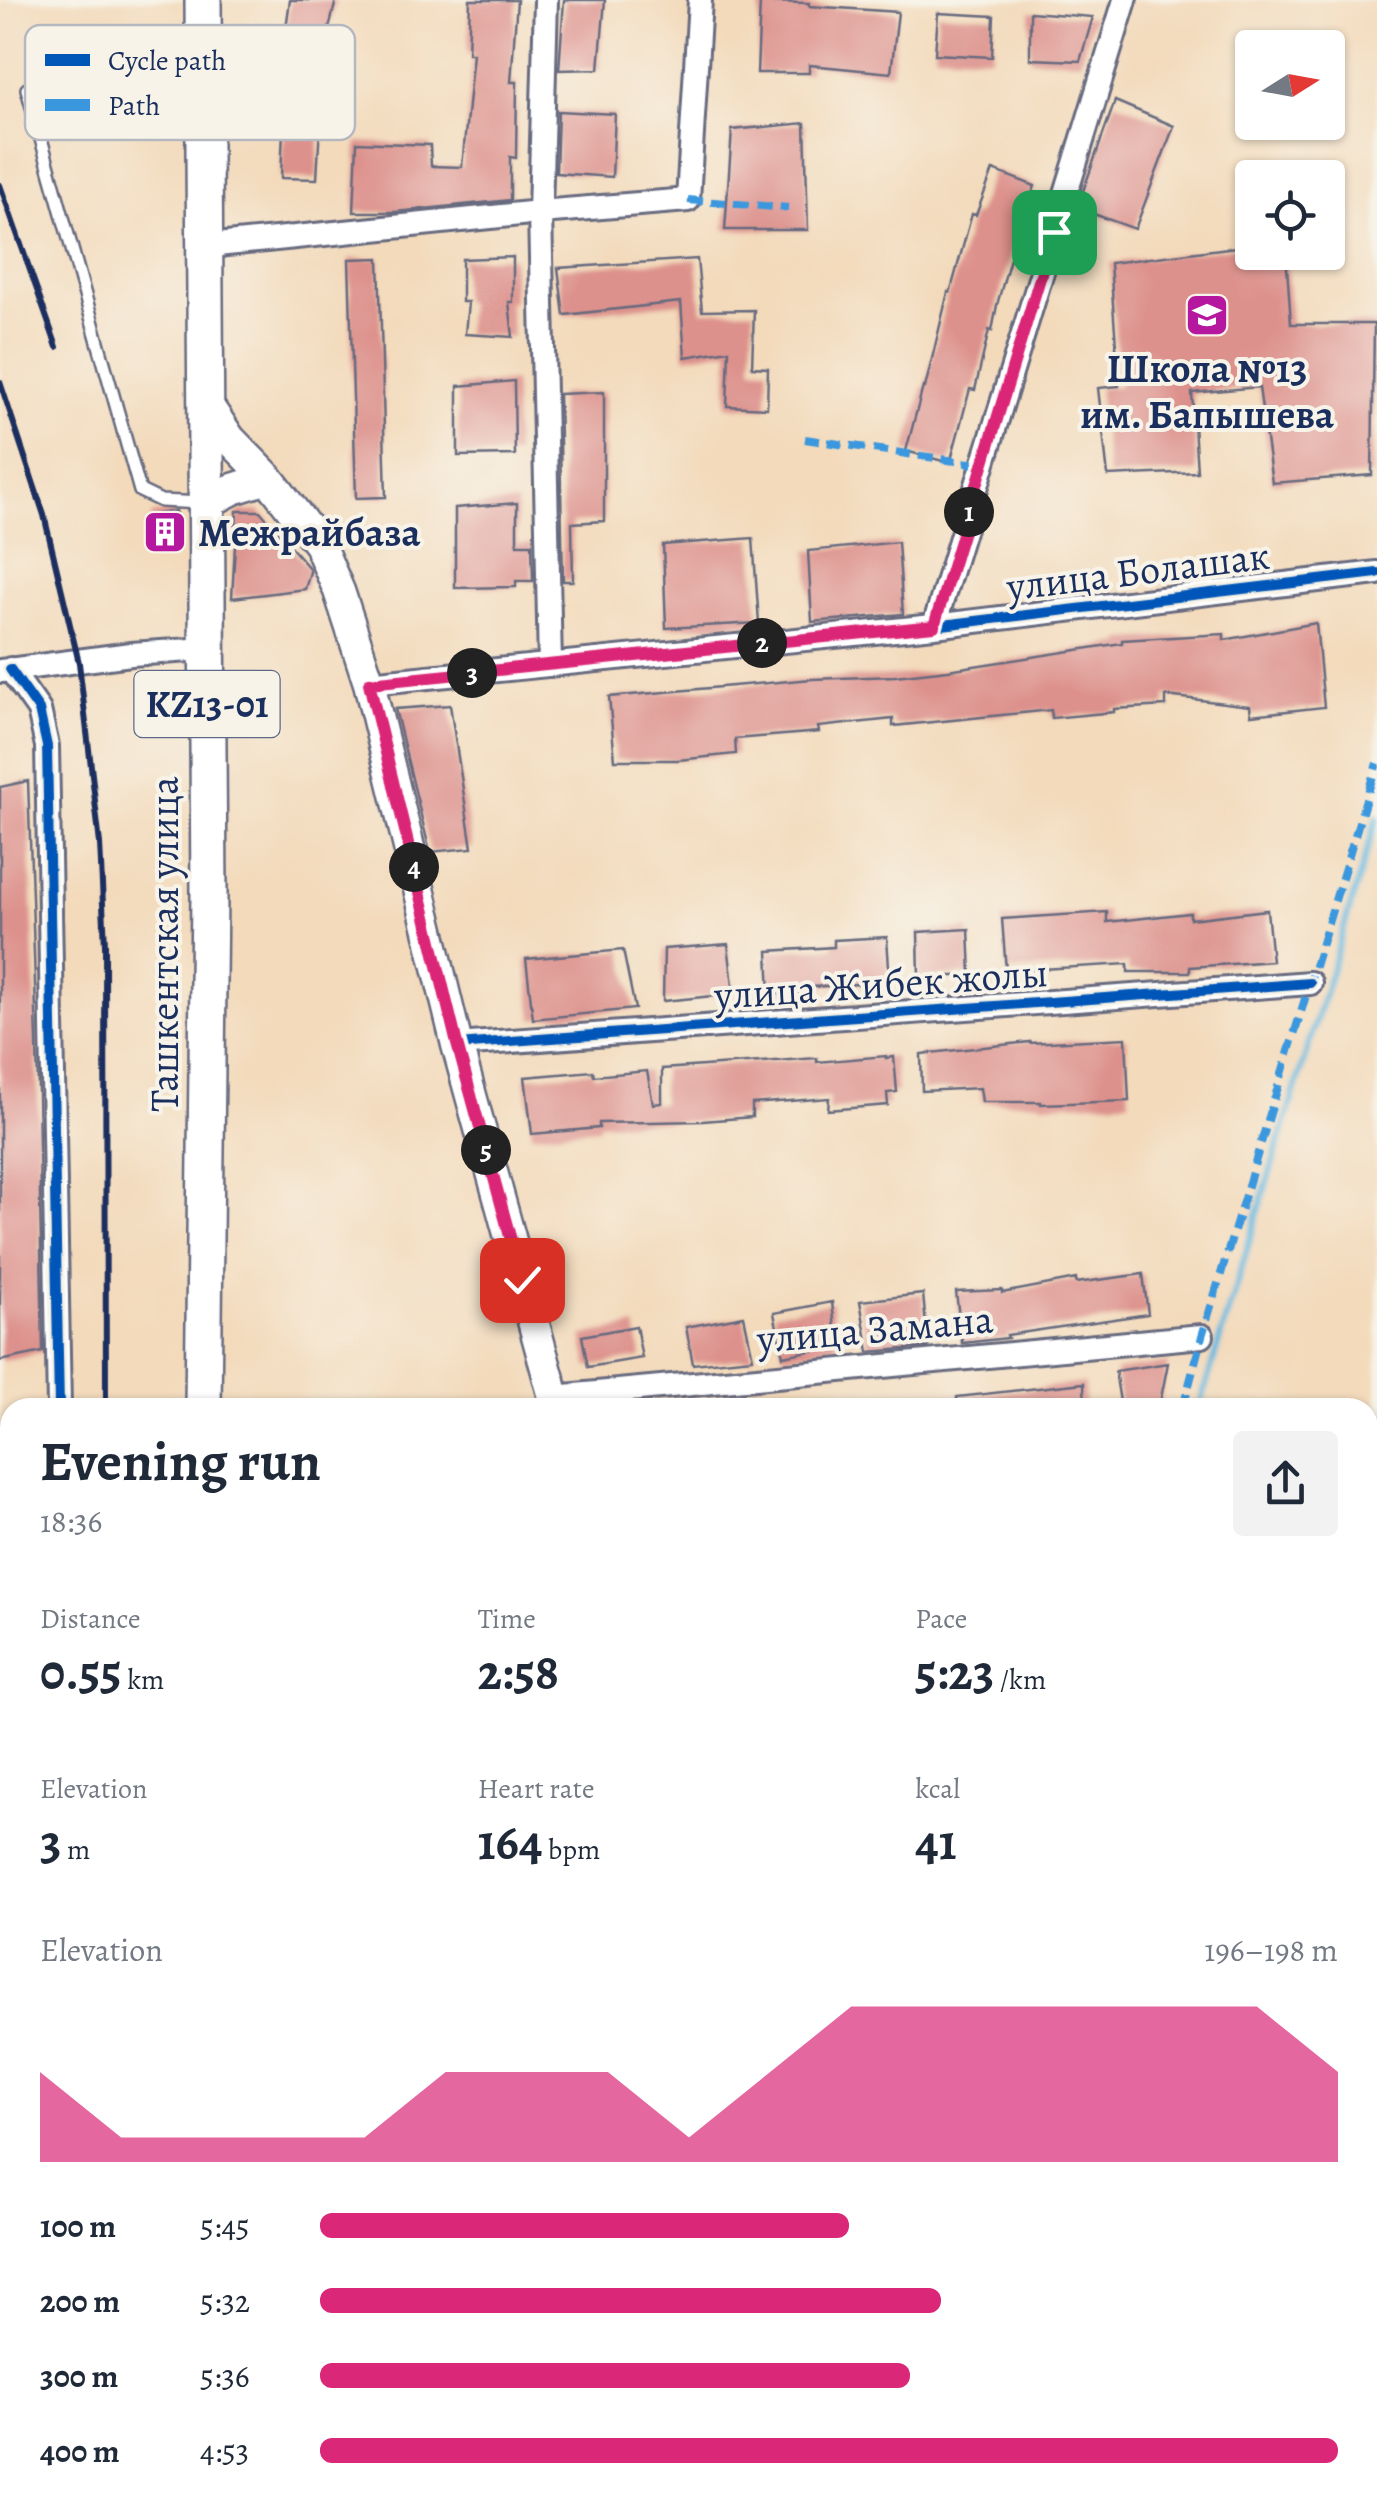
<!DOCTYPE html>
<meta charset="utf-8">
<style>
body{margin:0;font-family:Alegreya,serif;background:#f2f2f3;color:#1f2937;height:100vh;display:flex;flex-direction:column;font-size:38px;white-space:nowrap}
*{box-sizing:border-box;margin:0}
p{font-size:32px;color:#747a83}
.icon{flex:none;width:55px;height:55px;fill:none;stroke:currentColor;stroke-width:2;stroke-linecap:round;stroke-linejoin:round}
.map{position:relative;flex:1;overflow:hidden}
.side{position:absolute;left:0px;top:1398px;width:1378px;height:1112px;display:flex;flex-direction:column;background:#fff;border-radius:30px 30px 0 0;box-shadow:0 2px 8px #0004}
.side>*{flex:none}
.needle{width:65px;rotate:79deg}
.buttons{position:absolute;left:1235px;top:30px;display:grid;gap:20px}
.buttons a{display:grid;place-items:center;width:110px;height:110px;border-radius:10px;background:#fff;box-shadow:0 2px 8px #0004;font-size:50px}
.pin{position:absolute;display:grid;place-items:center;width:85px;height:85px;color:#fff;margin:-42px;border-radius:20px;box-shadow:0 5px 15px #0006}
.km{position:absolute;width:50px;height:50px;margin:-25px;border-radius:50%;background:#222;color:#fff;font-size:28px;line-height:50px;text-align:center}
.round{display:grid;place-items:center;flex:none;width:105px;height:105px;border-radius:10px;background:#f2f2f3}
.summary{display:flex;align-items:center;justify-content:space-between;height:170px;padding:0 40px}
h1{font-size:55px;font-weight:700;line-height:75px}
.metrics{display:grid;grid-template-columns:repeat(3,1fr);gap:15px;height:170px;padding:10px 40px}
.metrics div{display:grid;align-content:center}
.metrics b{font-size:50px;font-weight:700}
.metrics small{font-size:28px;font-weight:400}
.metrics p{font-size:28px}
.chart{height:280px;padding:20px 40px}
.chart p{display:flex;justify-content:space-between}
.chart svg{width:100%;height:180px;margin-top:10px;fill:#db2777;opacity:.7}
ul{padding:0 40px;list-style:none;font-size:32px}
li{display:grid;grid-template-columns:160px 120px 1fr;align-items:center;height:75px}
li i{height:25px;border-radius:12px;background:#db2777}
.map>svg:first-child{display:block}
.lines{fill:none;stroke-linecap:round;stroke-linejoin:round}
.stream{stroke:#64b9e0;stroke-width:6}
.building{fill:#dd918c}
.lane-casing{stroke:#676b7f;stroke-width:16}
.street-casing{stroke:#676b7f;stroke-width:28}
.secondary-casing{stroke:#676b7f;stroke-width:35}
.primary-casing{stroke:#676b7f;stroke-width:40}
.lane{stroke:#fff;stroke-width:11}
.street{stroke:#fff;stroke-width:22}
.secondary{stroke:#fff;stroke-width:30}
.primary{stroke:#fff;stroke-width:35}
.rail{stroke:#1b2f5e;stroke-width:6}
.quiet{stroke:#3a97de;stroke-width:8;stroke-dasharray:15 8;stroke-linecap:butt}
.cycleway-casing{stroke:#f7f3e8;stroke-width:16}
.cycleway{stroke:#0057b8;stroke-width:10}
.route-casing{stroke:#fff;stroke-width:20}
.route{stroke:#db2777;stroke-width:12}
.labels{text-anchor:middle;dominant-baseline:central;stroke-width:8;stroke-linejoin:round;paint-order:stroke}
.shield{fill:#f7f3e8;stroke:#5d6a87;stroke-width:2.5}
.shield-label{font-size:38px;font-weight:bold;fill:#1b2f5e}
.poi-label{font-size:40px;font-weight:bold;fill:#1b2f5e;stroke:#f7f3e8}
.street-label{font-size:40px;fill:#1b2f5e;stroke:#f7f3e8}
.key{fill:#f7f3e8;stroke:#b5b8bf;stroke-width:2.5}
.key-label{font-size:28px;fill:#1b2f5e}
</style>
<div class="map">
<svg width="1377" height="2509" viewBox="0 0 1377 2509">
<rect width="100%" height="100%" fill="#f7f3e8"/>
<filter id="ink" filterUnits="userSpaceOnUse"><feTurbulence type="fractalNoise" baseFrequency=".01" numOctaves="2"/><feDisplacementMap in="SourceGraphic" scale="20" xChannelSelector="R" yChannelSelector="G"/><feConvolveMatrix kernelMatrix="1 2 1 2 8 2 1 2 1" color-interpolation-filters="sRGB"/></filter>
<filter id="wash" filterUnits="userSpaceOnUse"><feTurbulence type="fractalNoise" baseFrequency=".0048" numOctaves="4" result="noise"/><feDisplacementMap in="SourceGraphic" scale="40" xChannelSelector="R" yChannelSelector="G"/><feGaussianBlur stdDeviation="2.25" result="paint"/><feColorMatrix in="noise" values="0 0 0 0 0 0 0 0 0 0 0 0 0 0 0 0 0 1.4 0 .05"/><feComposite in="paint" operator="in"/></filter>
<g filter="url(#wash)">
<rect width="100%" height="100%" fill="#f3dabb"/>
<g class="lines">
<path class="stream" d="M1199,1408L1377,818
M856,2500L859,2509"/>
</g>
<g id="blocks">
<path class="building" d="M290,0H336L327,37L285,35Z
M470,0H517L511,82H517L516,158L510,157V200L395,212H354L357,142L430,145L431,166L462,167L473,53H468Z
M564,0H605L599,69L559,70Z
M760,2L809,3V6L898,12L891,73L809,65V73H757Z
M1030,12L1093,17L1080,61L1030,59Z
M938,13L994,16L992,57L935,54Z
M1115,101L1174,126L1135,229L1077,208Z
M284,105L321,107L317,179L281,178Z
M558,111L615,114L612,177L556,173Z
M805,123L808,230H725L732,130Z
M993,170L1035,186L1025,213L1023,212L997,305L992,331L989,330L975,390L970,389L950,463L906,451L923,387L925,388L948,292L950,293L972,214L976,215Z
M1252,245V252H1286L1291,324H1374L1372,475L1272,483L1259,387L1192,393L1197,472L1108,476L1098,388L1119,386L1110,263Z
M513,257V302H509L513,337L465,334L468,302H462V259Z
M379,258L386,497L356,498L349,259Z
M697,259L702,311L754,310L752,367L768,368L767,408L727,406L729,350L685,357L681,302L564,315L558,268Z
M514,381L515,455L458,456V386Z
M604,392V521L572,523L573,581H563L559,394Z
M517,503V544H532L533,581H516V587L455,588V508Z
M176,511L177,549L156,552L151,515Z
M237,511H260L309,568L310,572L305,589L232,598Z
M753,538L759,623L666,628L663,545Z
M898,542L903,614L812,622L808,551Z
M1316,623L1324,707L1251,715L1250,706L1166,696V706L1114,709V712L1052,718L1051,710L893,726V719L818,727L819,732L735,739L736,754L678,760H615L609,697L812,679L895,676L948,670L1122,643V640L1224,634V640Z
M450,705L472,848L430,852L395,709Z
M28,781L37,1041L43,1352L0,1361V787Z
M1267,910L1272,961L1190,967V972H1128V964L1006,971L1002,919L1107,912V922L1190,913V919Z
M969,929L971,975L919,978L918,932Z
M887,937L890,982L812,987V993L770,995L768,951L834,947V940Z
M728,944L734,994L663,1001L664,949Z
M623,950L635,1009L533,1019L526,959Z
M1126,1038L1129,1101L1041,1104V1102H982L980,1088L922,1091L921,1054L1030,1042V1043Z
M886,1056V1058L894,1057L897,1092L887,1093L888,1105L828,1110L829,1098L752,1104V1117L703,1121L599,1123V1128L532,1134L525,1077L593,1071L594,1076L647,1071L653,1104L662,1103V1069L817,1058V1062Z
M1143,1274L1148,1314L1007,1335L1008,1338L962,1343L956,1292L1002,1290V1293L1076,1279V1283Z
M923,1294L928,1347L869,1352L860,1301Z
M832,1302L837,1346L783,1356L774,1313Z
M744,1316L753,1358L693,1364L686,1327Z
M636,1326L642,1358L588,1367L582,1336Z
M1168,1363L1159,1408H1121L1115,1371Z
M1084,1383L1085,1408H957V1397Z"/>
</g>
</g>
<g filter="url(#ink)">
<use href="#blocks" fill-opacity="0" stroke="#676b7f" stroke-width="2.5"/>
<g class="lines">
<g class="lane-casing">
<path id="lane" d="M27,89L140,491L161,501L202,503
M281,2509V2500"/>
</g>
<g class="street-casing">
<path id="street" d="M546,0L540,212L550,665
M207,246L540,212L688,200L700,0
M934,626L1125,0
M10,669L39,710L47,746L59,1408
M1,671L131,654L206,649
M369,683L934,626L1377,573
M457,1045L1310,983
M554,1397L1202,1336
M0,1507L3,1491L10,1477
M65,2509V2500"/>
</g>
<g class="secondary-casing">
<path id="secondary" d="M204,400L230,439L268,478L319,544L339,591L369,683L457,1045L557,1408
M207,503L233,489L268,478
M890,2500L893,2509"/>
</g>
<g class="primary-casing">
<path id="primary" d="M203,1408L209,895L203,0
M204,2509V2500"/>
</g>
<use href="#lane" class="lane"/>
<use href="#street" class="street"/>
<use href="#secondary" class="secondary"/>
<use href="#primary" class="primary"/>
<path class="rail" d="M0,185L57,347
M0,382L44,515L79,663L100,844L105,945L106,1408
M107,2500V2509"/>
<path class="quiet" d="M688,200L788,208
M805,439L983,465
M1183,1408L1202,1336L1377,763"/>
<g class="cycleway-casing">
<path id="cycleway" d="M10,669L39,710L47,746L59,1408
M369,683L934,626L1377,573
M457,1045L1310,983"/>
</g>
<use href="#cycleway" class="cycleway"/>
</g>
</g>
<g class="lines" filter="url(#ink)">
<g class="route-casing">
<path id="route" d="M522,1280L457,1044L369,683L934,626L1054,232"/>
</g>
<use href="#route" class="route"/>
</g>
<defs>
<g id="school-square" transform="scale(2.25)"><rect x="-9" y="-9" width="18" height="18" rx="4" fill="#b5179e" stroke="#f7f3e8"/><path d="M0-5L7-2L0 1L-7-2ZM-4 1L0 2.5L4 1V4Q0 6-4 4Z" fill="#fff"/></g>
<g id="building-square" transform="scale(2.25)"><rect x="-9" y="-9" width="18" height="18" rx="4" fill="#b5179e" stroke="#f7f3e8"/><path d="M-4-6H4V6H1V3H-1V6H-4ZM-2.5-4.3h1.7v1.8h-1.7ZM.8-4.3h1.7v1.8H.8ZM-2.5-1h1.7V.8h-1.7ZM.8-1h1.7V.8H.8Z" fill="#fff"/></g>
</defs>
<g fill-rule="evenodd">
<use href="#school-square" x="1207" y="315"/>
<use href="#building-square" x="165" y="532"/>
</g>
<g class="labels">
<rect class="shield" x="134.5" y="671" width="145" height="66" rx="8"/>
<g class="shield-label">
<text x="207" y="704">KZ13-01</text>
</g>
<g class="poi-label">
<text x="1207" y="368">Школа №13<tspan x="1207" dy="46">им. Бапышева</tspan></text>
<text x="198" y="532" text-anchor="start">Межрайбаза</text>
</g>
<g class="street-label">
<text transform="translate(1138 571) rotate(-7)">улица Болашак</text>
<text transform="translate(164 944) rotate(-90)">Ташкентская улица</text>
<text transform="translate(881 984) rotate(-4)">улица Жибек жолы</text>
<text transform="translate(875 1329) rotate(-5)">улица Замана</text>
</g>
</g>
<rect x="25" y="25" width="330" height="115" rx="15" class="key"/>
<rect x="45" y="54" width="45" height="12" fill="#0057b8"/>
<rect x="45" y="99" width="45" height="12" fill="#3a97de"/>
<g class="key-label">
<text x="108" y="70">Cycle path</text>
<text x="108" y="115">Path</text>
</g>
</svg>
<div class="buttons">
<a><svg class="needle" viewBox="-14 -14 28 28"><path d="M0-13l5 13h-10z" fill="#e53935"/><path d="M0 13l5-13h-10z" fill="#747a83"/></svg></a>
<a><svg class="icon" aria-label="locate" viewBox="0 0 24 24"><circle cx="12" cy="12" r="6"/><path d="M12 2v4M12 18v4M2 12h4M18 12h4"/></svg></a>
</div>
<div class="pin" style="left:1054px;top:232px;background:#1e9e55"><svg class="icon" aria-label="arrive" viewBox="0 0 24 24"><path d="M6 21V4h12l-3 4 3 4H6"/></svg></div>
<div class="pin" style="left:522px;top:1280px;background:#d93025"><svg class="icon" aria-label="check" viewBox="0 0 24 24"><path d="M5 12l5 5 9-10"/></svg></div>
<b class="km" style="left:969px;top:512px">1</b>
<b class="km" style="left:762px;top:643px">2</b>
<b class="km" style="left:472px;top:673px">3</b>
<b class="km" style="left:414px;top:867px">4</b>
<b class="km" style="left:486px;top:1150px">5</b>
<section class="side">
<div class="summary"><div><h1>Evening run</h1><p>18:36</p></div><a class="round"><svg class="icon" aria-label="share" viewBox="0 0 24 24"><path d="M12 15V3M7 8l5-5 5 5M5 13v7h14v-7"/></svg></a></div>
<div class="metrics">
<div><p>Distance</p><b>0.55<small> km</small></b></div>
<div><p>Time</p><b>2:58</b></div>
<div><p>Pace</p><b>5:23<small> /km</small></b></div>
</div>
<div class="metrics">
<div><p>Elevation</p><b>3<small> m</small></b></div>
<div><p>Heart rate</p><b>164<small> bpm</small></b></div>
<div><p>kcal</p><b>41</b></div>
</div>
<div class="chart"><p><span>Elevation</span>196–198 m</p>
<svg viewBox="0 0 160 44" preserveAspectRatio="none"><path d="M0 44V22L10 38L20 38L30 38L40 38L50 22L60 22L70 22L80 38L90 22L100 6L110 6L120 6L130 6L140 6L150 6L160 22V44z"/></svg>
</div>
<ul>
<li><b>100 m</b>5:45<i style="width:52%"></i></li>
<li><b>200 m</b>5:32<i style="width:61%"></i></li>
<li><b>300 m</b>5:36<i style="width:58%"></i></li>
<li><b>400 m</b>4:53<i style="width:100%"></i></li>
</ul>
</section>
</div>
